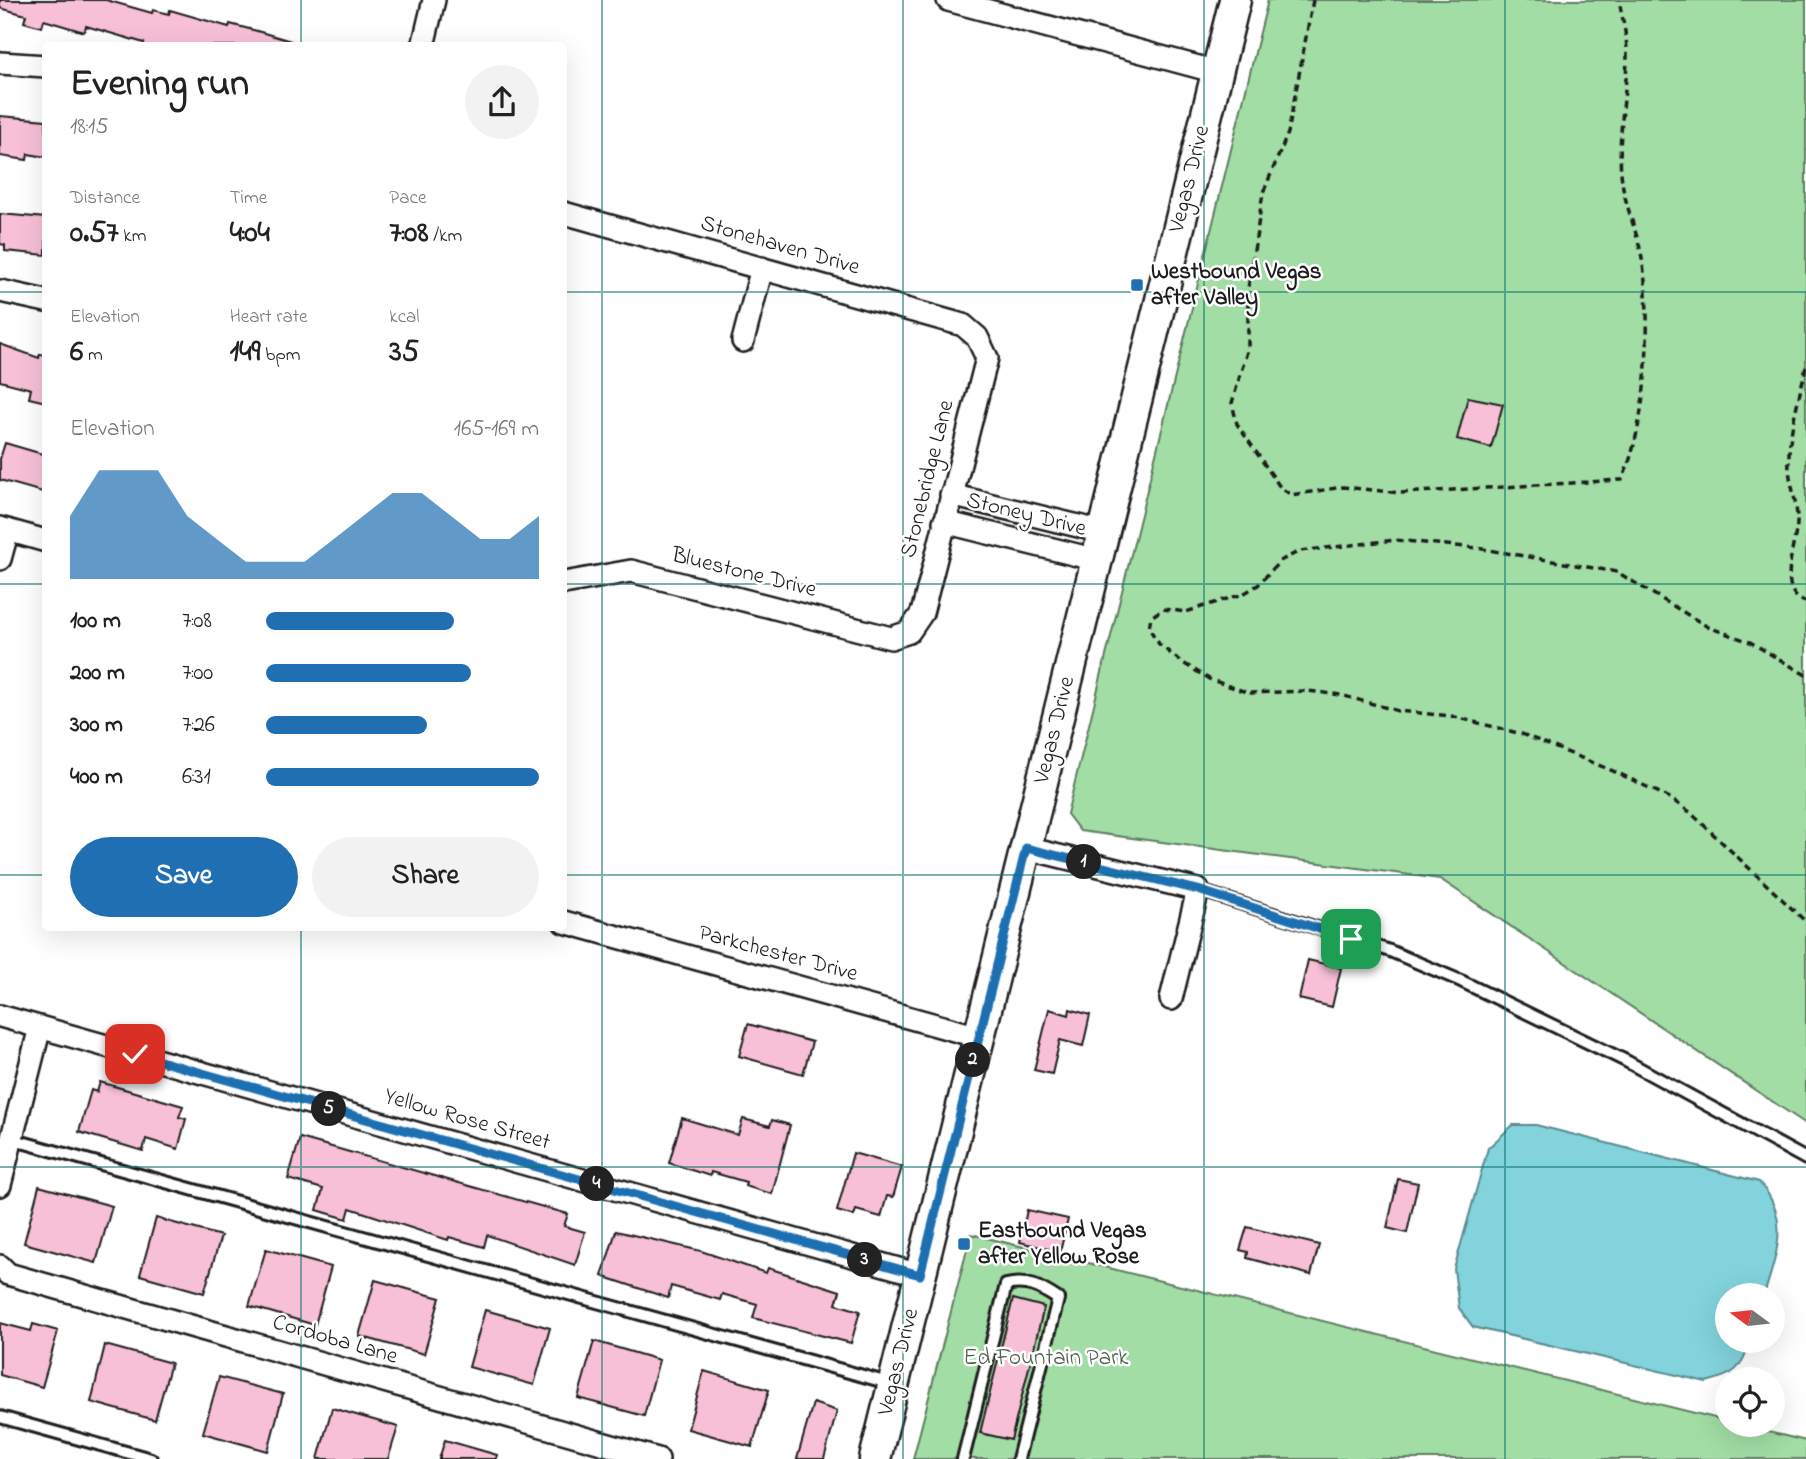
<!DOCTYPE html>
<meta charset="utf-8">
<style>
body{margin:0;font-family:"Indie Flower",sans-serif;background:#f2f2f2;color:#222;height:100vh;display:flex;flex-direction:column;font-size:26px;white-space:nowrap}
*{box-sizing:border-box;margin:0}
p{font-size:23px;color:#767676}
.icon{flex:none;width:38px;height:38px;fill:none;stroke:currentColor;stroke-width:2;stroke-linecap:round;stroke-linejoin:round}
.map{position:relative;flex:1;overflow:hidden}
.details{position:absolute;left:42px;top:42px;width:525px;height:889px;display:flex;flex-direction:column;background:#fff;border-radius:7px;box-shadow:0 7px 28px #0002}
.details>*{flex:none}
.needle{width:46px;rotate:285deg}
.fabs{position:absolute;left:1715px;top:1283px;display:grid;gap:14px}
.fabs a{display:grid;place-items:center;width:70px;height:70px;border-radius:50%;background:#fff;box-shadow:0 7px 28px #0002;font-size:35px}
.pin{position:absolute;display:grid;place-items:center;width:60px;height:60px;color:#fff;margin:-30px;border-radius:14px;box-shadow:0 4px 10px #0006}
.km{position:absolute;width:35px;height:35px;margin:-18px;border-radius:50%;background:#222;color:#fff;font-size:19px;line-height:35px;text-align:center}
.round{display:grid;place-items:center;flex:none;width:74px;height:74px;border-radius:37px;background:#f2f2f2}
.summary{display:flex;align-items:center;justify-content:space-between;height:119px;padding:0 28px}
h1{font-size:38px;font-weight:700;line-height:52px}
.stats{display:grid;grid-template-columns:repeat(3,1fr);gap:10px;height:119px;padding:7px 28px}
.stats div{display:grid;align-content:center}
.stats b{font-size:30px;font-weight:700}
.stats small{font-size:19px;font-weight:400}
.stats p{font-size:19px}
.chart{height:196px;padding:14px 28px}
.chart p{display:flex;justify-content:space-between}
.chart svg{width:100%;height:126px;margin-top:7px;fill:#1f6fb2;opacity:.7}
.action{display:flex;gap:14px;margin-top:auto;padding:14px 28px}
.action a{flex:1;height:80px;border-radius:42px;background:#1f6fb2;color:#fff;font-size:28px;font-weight:700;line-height:80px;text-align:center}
.action a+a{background:#f2f2f2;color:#222}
ul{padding:0 28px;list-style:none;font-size:23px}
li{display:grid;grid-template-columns:112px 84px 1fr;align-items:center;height:52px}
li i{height:18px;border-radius:9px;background:#1f6fb2}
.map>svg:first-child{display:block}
.green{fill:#a1dda5;stroke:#5e7c60;stroke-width:2}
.water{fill:#82d3dc;stroke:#598a8f;stroke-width:2}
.building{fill:#f8c0d7;stroke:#1c1c1c;stroke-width:2}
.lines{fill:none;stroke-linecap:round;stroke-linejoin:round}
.service-casing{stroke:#1c1c1c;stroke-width:16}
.minor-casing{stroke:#1c1c1c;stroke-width:26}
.secondary-casing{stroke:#1c1c1c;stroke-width:35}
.path{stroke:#1c1c1c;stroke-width:3.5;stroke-dasharray:7 5;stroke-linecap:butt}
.service{stroke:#fff;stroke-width:10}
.minor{stroke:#fff;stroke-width:21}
.secondary{stroke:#fff;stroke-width:30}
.route-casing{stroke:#fff;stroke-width:14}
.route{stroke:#1f6fb2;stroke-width:9}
.grid{fill:none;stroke:#0f766e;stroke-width:2;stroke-opacity:0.55}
.poi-dot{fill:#1f6fb2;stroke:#fff;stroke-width:2.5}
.labels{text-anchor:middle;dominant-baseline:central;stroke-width:5;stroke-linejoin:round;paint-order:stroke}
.street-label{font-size:23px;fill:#1c1c1c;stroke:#fff}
.poi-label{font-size:23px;font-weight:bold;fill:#1c1c1c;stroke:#fff;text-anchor:start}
.park-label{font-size:23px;fill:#4b604c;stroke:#fff}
</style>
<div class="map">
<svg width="1806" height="1459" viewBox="0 0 1806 1459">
<rect width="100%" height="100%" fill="#fff"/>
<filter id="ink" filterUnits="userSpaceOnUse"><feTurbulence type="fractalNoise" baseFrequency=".0143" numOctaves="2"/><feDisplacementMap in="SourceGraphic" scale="14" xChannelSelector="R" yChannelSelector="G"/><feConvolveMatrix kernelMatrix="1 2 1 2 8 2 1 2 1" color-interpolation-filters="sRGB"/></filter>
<g filter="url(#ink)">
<path class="green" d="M1268,0H1806V1124L1440,879L1080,831L1067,814Z
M971,1234L1727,1421V1424L1739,1425L1806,1441V1459H913Z"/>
<path class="water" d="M1513,1125H1536L1759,1182C1791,1218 1777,1253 1764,1295H1727V1340L1750,1341C1742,1369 1735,1375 1706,1382L1473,1327L1459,1308L1454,1269L1488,1148Z"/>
<path class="building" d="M0,0H106L152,13L153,10L169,14L170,10L229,27L230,24L257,31L291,41L290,46H143L144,43L86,26L84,32L44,20L42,27L24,22L26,15L0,8Z
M0,116L46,120V157L28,154L27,160L0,156Z
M0,214L46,218V255L5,251V245L0,244Z
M0,344L39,358L40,354L46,355V402L29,398L31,389L0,381Z
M1468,397L1503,404L1491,448L1457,439Z
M5,443L46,455V493L0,480V459Z
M1308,960L1341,968L1332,1007L1299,999Z
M1049,1009L1069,1015L1070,1009L1090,1015L1083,1046L1060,1040L1052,1074L1034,1070Z
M748,1024L812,1042L803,1074L739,1056Z
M100,1082L183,1106L179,1117L186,1119L178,1149L146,1139L143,1151L79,1132L91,1090L97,1092Z
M682,1118L738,1135L743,1119L770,1126L772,1120L790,1125L772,1194L745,1186L746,1182L711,1172L710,1176L669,1163Z
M300,1138L568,1214L564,1226L585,1232L575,1265L487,1235L484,1247L449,1237L448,1240L350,1208L347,1219L317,1210L323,1189L288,1179Z
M853,1153L902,1167L893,1197L887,1196L881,1217L856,1210L854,1216L837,1211Z
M1398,1179L1418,1183L1407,1233L1387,1228Z
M39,1186L112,1206L96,1263L24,1243Z
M1027,1210L1068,1219L1060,1252L1020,1242Z
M156,1218L221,1236L204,1293L140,1275Z
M1247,1227L1319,1245L1311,1275L1247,1258L1248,1252L1240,1250Z
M616,1231L701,1251L766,1273L768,1268L840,1291L836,1304L860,1311L851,1343L753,1318L757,1304L722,1294L720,1300L671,1286L668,1298L602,1276Z
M266,1249L331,1267L315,1325L249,1306Z
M375,1280L440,1298L424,1354L359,1336Z
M1013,1299L1044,1307L1011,1440L980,1433Z
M485,1310L550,1328L534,1385L469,1367Z
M0,1323L31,1331L33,1324L58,1331L42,1387L0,1375Z
M594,1341L659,1360L644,1416L578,1398Z
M105,1345L171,1363L155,1420L91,1402Z
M704,1371L769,1390L752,1447L688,1429Z
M219,1377L283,1394L268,1451L203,1433Z
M813,1403L837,1411L824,1459H797Z
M332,1408L398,1427L388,1459H318Z
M445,1440L497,1455L496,1459H439Z"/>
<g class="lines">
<g class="service-casing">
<path id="service" d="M1198,890L1390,951L1461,981L1626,1061L1806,1159
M11,1139L892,1384
M0,1417L151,1459
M963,1459L1006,1285C1027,1280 1040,1287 1058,1299L1018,1459"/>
</g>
<g class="minor-casing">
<path id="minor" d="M948,0L1217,72
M423,46L434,0
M0,63L46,66
M564,213L963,325L977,337L987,358L922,613L909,632L891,638L631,571L564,583
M0,291L46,301
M743,341L762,268
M951,495L1103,532
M944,522L1097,560
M0,528L46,541
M0,559L8,530
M1026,848L1198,890L1171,999
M564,922L979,1037
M0,1016L920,1275
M0,1185L40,1027
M0,1266L8,1274L658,1459"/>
</g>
<g class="secondary-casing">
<path id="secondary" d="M875,1459L1235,0"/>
</g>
<path class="path" d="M1313,0L1288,133L1263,193L1248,289V348L1232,403L1237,424L1280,487L1291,495L1343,487L1401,493L1622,480C1648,423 1653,315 1641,253C1636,229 1625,205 1622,181C1616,138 1627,96 1627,53C1627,36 1622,17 1619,0
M1806,367C1799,399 1787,436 1789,470C1791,487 1798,506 1797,524C1795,546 1776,594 1806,602
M1806,675L1750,642L1708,627L1617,572L1477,548L1395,540L1300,551L1280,561L1258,585L1243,594L1186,612L1163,609L1151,617L1149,628L1159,644L1180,661L1209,679L1249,693L1308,691L1341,695L1398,711L1451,716L1522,734L1618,773L1668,797L1690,812L1806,922"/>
<use href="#service" class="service"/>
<use href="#minor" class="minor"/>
<use href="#secondary" class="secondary"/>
</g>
</g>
<g class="lines" filter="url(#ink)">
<g class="route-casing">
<path id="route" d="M135,1054L920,1275L1026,848L1198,890L1351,939"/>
</g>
<use href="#route" class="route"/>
</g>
<path class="grid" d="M301,0V46M602,0V1459M903,0V1459M1204,0V1459M1505,0V1459M0,292H46M564,292H1806M0,584H46M564,584H1806M0,875H46M564,875H1806M301,928V1459M0,1167H1806"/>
<g class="poi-dot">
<rect x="1130" y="278" width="14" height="14" rx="3.5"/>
<rect x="957" y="1237" width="14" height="14" rx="3.5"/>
</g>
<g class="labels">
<g class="street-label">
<text transform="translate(1190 179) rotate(-76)">Vegas Drive</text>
<text transform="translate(780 246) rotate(16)">Stonehaven Drive</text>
<text transform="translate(928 479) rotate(-76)">Stonebridge Lane</text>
<text transform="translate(1026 515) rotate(14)">Stoney Drive</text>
<text transform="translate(744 573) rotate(14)">Bluestone Drive</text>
<text transform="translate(1055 730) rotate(-76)">Vegas Drive</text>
<text transform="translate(778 954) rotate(15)">Parkchester Drive</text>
<text transform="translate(467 1120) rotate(16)">Yellow Rose Street</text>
<text transform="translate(335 1340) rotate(16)">Cordoba Lane</text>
<text transform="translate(899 1362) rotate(-76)">Vegas Drive</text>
</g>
<g class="poi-label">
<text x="1151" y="272">Westbound Vegas<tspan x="1151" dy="26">after Valley</tspan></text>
<text x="978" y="1231">Eastbound Vegas<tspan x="978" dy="26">after Yellow Rose</tspan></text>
</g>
<g class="park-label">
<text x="1046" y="1358">Ed Fountain Park</text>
</g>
</g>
</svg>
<div class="fabs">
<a><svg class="needle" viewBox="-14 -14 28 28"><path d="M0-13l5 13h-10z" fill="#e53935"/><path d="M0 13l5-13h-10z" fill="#767676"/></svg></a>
<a><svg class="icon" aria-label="locate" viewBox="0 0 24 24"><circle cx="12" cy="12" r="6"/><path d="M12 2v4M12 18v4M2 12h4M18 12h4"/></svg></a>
</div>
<div class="pin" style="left:1351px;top:939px;background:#1e9e55"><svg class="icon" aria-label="arrive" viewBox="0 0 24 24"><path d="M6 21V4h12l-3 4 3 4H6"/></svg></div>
<div class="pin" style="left:135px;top:1054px;background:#d93025"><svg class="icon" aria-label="check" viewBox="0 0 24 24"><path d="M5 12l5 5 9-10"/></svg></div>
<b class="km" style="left:1084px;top:862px">1</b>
<b class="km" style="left:973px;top:1060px">2</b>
<b class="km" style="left:865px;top:1260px">3</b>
<b class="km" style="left:597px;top:1184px">4</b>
<b class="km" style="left:329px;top:1109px">5</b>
<section class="details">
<div class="summary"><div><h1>Evening run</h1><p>18:15</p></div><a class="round"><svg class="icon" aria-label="share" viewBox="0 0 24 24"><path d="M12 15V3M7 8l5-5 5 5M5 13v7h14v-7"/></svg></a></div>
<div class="stats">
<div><p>Distance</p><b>0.57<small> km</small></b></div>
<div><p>Time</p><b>4:04</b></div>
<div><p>Pace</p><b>7:08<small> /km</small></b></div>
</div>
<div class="stats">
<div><p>Elevation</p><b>6<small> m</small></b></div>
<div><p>Heart rate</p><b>149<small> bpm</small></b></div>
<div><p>kcal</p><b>35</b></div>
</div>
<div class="chart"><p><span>Elevation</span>165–169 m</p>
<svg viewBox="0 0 160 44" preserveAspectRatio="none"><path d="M0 44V22L10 6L20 6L30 6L40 22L50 30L60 38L70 38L80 38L90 30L100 22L110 14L120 14L130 22L140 30L150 30L160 22V44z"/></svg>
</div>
<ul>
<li><b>100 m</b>7:08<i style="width:69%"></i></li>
<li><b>200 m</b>7:00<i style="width:75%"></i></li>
<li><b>300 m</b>7:26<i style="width:59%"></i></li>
<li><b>400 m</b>6:31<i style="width:100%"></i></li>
</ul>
<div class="action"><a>Save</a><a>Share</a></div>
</section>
</div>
